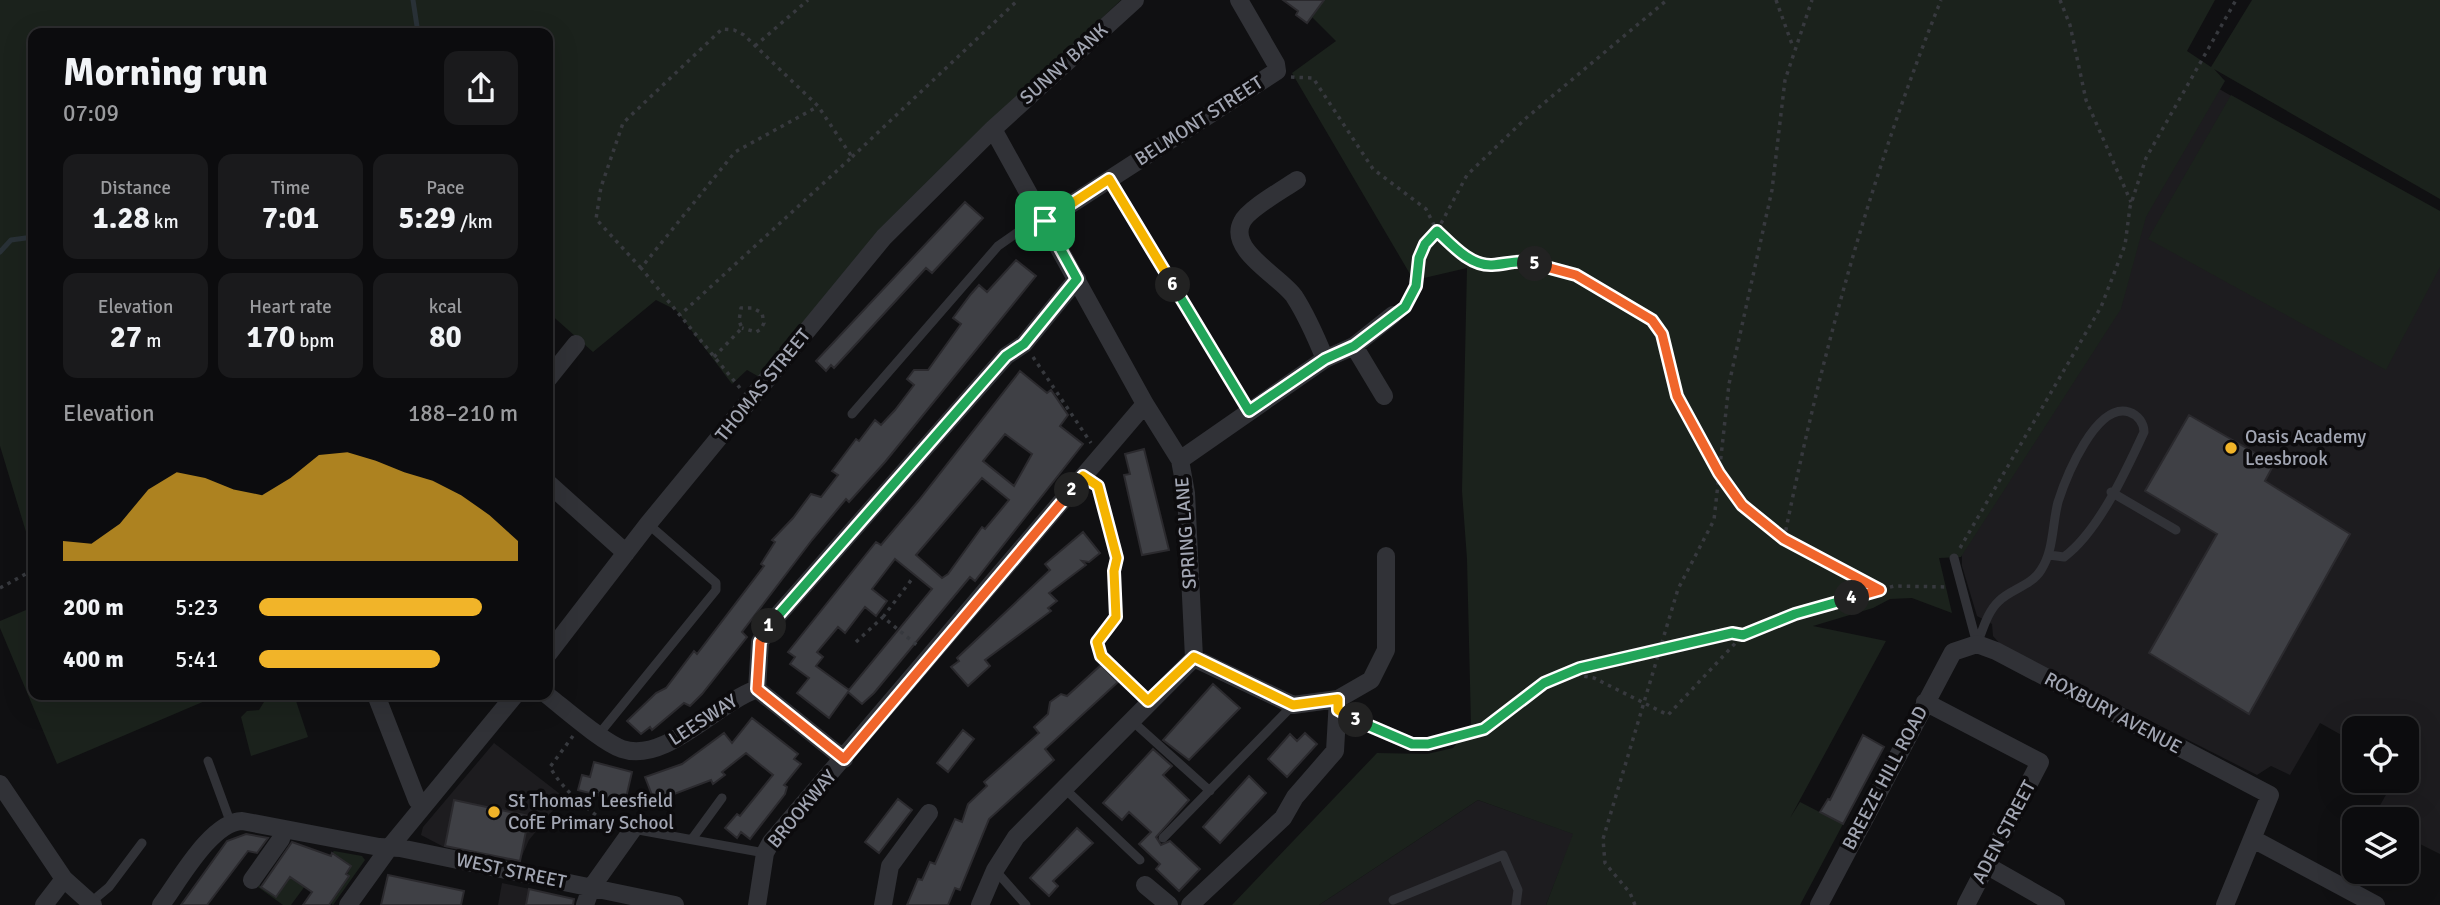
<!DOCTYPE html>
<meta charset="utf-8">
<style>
body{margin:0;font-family:Signika,sans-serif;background:#1a1a1c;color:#f1f3f6;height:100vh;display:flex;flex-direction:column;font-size:26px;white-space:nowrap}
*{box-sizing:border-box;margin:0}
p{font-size:23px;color:#9a9b9e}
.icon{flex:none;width:38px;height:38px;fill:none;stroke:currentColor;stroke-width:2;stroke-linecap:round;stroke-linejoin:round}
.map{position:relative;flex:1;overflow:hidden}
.sheet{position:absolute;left:28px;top:28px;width:525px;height:672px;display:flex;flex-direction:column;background:#0c0c0e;border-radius:14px;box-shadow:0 7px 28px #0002,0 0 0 2px #2c2c2e}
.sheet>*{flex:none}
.fabs{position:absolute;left:2342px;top:716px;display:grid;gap:14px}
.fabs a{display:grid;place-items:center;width:77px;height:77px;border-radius:14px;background:#0c0c0e;box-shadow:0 7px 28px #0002,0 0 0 2px #2c2c2e;font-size:35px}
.pin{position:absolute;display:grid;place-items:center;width:60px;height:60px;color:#fff;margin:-30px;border-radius:14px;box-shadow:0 4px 10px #0006}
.km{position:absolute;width:35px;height:35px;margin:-18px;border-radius:50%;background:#222;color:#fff;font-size:19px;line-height:35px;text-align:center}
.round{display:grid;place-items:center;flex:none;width:74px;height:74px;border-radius:14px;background:#1a1a1c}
.summary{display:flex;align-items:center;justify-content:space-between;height:119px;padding:0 35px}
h1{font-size:38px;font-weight:800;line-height:52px}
.figures{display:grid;grid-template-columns:repeat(3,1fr);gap:10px;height:119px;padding:7px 35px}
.figures div{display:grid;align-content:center;border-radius:14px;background:#1a1a1c;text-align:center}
.figures b{font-size:30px;font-weight:800}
.figures small{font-size:19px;font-weight:400}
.figures p{font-size:19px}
.chart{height:196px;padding:14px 35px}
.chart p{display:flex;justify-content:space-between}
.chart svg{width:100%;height:126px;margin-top:7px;fill:#f1b429;opacity:.7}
ul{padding:0 35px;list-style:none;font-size:23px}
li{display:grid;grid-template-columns:112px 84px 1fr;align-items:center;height:52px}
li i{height:18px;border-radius:9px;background:#f1b429}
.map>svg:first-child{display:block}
.built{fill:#1d1c1f}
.green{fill:#1b221c}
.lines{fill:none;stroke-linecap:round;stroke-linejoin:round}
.stream{stroke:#293137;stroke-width:5}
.building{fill:#3f4045;stroke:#2b2a2e;stroke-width:2;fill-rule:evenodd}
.path{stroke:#37393e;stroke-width:3.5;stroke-dasharray:3.5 5;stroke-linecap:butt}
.service{stroke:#313237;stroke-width:9}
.minor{stroke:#313237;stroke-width:18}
.split-1-casing{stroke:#fff;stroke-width:14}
.split-2-casing{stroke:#fff;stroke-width:14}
.split-3-casing{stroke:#fff;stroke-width:14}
.split-4-casing{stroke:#fff;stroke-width:14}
.split-5-casing{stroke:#fff;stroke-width:14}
.split-6-casing{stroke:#fff;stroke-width:14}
.split-7-casing{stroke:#fff;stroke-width:14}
.split-1{stroke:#22a559;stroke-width:9}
.split-2{stroke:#f0652b;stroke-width:9}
.split-3{stroke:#f5b400;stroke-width:9}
.split-4{stroke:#22a559;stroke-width:9}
.split-5{stroke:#f0652b;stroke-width:9}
.split-6{stroke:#22a559;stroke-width:9}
.split-7{stroke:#f5b400;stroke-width:9}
.poi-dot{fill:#f1b429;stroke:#0c0b0d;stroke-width:2.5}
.labels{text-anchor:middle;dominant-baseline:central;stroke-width:7;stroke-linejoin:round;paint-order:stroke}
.street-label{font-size:19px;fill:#a2a6b3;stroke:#0c0b0d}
.poi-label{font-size:19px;fill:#a2a6b3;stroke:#0c0b0d;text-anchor:start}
</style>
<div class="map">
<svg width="2440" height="905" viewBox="0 0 2440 905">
<rect width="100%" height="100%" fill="#101012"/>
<path class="built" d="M2202,79L2440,217V854L2406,837V819H2372L2394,781L2406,780V728H2354V742L2320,723L2290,775L2271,766L2257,775L2001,645L1993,636L1992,624L1977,616L1962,566V550L2139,196Z
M494,743L564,797L529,840L519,863L444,847L421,835L423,827Z
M1478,800L1574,834L1546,905H1319Z
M502,883L571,898L569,905H498Z"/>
<path class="green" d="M0,0H1121L979,134L761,378L747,370L732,384L676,310L656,300L593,352L548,312V33H33V555L0,446Z
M1324,0H2215L2187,51L2211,67L2252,0H2440V199L2214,69L2225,81L2146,217L2121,309L1961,557L1939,558L1952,613L1912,598L1890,599L1873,608L1813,626L1886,641L1790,818L1800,802L1843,824L1800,905H1546L1573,834L1478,800L1319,905H1232L1377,753L1427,754L1453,748L1471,725L1467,559L1462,491L1467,268L1424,278L1419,297L1401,315L1395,309L1411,289L1410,274L1292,73L1336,41L1312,17Z
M2231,95L2440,211V267L2386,370L2148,239Z
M33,607V695H219L57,764L0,628V621Z
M294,695L308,737L251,756L241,717L247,711L259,710L264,702Z
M334,851L362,856L365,860L333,905L305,886L291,905H283L258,887L259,885L276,897L296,869L344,883L351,866L332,853Z"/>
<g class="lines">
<path class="stream" d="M413,0L418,33
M0,252L11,240L33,237"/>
</g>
<path class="building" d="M1283,0H1324L1307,23L1296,15L1298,11Z
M965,202L983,218L932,273L926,268L834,368L831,365L826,371L816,361Z
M1016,260L1036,276L885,462L849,502L846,499L812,540L742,632L747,637L702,694L690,706L684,703L652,730L650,727L641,734L627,721L656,693L666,688L694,651L697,654L764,566L761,564L775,542L772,540L793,518L811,494L821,497L838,475L832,471L856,439L859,441L875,420L881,425L895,410L914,385L907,379L914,370H928L961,324L953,318L971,294L979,285L987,292Z
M1020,371L1047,393L1051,390L1068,415L1060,426L1083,444L975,581L970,577L874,693L862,704L848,692L829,718L797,693L809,678L790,664L795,657L788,652L876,542L881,545L919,500ZM1005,434L1032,454L1014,486L983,461ZM982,478L1009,500L985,529L982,527L948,574L942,578L916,555ZM895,559L932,589L849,690L816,666L823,657L817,652L838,627L845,633L865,607L876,616L887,601L872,589Z
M2189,415L2274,464L2265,481L2350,534L2249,714L2149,653L2217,534L2145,491Z
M1144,449L1169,550L1142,555L1124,475L1130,474L1125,454Z
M1083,532L1100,553L1089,562L1082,561L1086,565L1049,593L1057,601L1048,608L1051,611L985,660L990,666L968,686L951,667L959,661L957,658L1050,570L1045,564Z
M1101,665L1118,682L1045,749L1054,760L989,819L960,890L955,888L948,905H907L918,879L922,880L930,862L935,864L955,819L962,822L968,804L987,786L984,782L1039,733L1034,727L1048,714L1050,702L1061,694L1067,696Z
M1213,684L1240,708L1189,760L1163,740Z
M752,718L798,754L794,759L801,764L784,785L787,787L785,794L750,839L741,832L737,838L725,828L737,814L740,816L773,775L746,753L722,772L725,775L713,784L711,780L674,794L668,804L657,808L645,777L682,764L724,733L732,743Z
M963,730L974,739L948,772L937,763Z
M1305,733L1317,744L1287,777L1268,759L1290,734L1297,741Z
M1863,735L1884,747L1843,824L1820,812L1828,799L1830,800Z
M1153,749L1172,766L1163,775L1189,800L1156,837L1161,845L1170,841L1200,869L1179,891L1156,869L1160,864L1139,844L1151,832L1129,812L1122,820L1103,803Z
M594,762L632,772L626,798L617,795L616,800L578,790L582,775L590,777Z
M1249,776L1266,793L1220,843L1203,827Z
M898,799L912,810L879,853L865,842Z
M454,800L529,816L520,861L445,846Z
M1077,828L1093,843L1053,881L1058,886L1049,896L1030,878Z
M246,834L268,838L257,853L248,851L207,905H181L227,841Z
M292,842L331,856L332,853L351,866L346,874L349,876L329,905H303L312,892L290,877L276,897L261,887Z
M388,875L464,891L461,905H381Z
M529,889L574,899L573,905H526Z"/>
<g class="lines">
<path class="path" d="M1776,0L1793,47
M2060,0L2070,25L2086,100L2131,202
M755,46L808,0
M1291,77L1313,78L1373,169L1426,209L1437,231
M852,157L1018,0
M1437,231L1467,175L1525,119L1667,0
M641,268L596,219L601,187L623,123L722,29L734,30L744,35L818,106L852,157L680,315
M1406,304C1421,277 1415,256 1437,231L1460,252L1480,264L1518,259L1575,275L1652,320L1662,334L1677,396L1719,473L1742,505L1784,539L1880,590
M714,357L742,328L739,321L741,308H753L762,313L764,323L761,329L756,332L742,328
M1033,357L1091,443
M740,388L641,268L735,152L817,107
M1784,539C1821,356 1871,174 1941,0
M1960,548L2101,307L2125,245L2130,207L2146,158L2236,0
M0,588L33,570
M883,617L912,579
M856,642L883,617L918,646
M1573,674L1580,668L1732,633L1743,635
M1354,718L1412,744H1428L1484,729L1544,683L1572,674L1594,678L1668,715L1743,635L1795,614L1894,586L1949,587
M573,736L550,767C565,794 591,811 614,829
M1635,905L1630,893L1605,863L1603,839L1678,589L1714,520L1729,384L1772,190L1785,80L1812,0"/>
<path class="service" d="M1109,179L1249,411
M852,414L998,246L1042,215
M1084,476L1098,486L1117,558L1114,571L1116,617L1097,642L1102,656L1148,701
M2111,492L2176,530
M1954,558L1977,644
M1977,644C1983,630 1987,612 1999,601C2011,589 2031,586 2041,570C2054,550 2052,525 2058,502C2066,477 2096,402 2129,412C2138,415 2144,423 2144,432C2126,471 2098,532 2064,557L2049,555
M1131,720L1210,791
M599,734L716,590V583L648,524
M208,761L230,821
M1064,788L1140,860
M633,829L765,853
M1163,838L1293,705
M692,839L722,798
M995,870L1026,905
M1393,900L1503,855L1518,890L1516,905
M90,903L109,887L142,843"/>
<path class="minor" d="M1297,180C1284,189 1248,209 1242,222C1227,250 1281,277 1294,296C1307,316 1316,337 1325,359
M1045,221L1277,71L1276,64L1239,0
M1354,346L1384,396
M548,379L576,344
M1180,460L1325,359L1354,346L1393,315
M548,483L626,553
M548,654L648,524L884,237L993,129L1135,0
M1194,658L1293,705L1338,699L1371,680L1386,650V556
M757,689L844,759
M376,695L417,800L424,805
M547,695C565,709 602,742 622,749C665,764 715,704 757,689L760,642L772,622L1006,356L1024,344L1077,279
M1925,702L2040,762L1966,905
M0,784L64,879L93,905
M2253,839L2376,905
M1986,865L2056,905
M252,880L281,839L283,829
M1145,885L1169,905
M44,905L64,879
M161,905C179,881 211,822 242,821L379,847L400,848L675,905
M348,905L389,848L515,695
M585,905L591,888L633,829
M757,905L765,853L771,842L1145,404
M883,905L890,866L929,813
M980,905L995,870L1016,837L1194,658L1186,493L1180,460L1145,404L993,129
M1190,905L1283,818L1295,797L1335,751L1338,699
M1819,905L1953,652L1977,644L1996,651L2270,795L2225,905"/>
</g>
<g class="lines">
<g class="split-1-casing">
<path id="split-1" d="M769,626L1006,356L1024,344L1077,279L1045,221"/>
</g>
<g class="split-2-casing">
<path id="split-2" d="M769,626L760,642L757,689L844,759L1072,490"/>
</g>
<g class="split-3-casing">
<path id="split-3" d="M1072,490L1083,476L1098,486L1117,558L1114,571L1116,617L1097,642L1101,656L1148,701L1194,657L1293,705L1338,699V710L1356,720"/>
</g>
<g class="split-4-casing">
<path id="split-4" d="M1356,720L1412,744H1428L1484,729L1544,683L1580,668L1732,633L1743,635L1795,614L1852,598"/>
</g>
<g class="split-5-casing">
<path id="split-5" d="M1535,264L1576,275L1652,320L1662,334L1677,396L1719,473L1742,505L1784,539L1880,590L1852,598"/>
</g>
<g class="split-6-casing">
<path id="split-6" d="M1173,285L1249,411L1325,359L1354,346L1405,307L1416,286L1419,258L1425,244L1437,231C1452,245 1470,266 1492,265C1509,264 1518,259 1535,264"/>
</g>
<g class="split-7-casing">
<path id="split-7" d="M1045,221L1109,179L1173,285"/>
</g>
<use href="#split-1" class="split-1"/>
<use href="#split-2" class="split-2"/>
<use href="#split-3" class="split-3"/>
<use href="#split-4" class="split-4"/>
<use href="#split-5" class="split-5"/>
<use href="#split-6" class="split-6"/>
<use href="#split-7" class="split-7"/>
</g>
<g class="poi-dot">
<circle cx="2231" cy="448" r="7"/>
<circle cx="494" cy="812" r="7"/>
</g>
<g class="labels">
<g class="street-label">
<text transform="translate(1064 64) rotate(-42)">SUNNY BANK</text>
<text transform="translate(1199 121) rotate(-33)">BELMONT STREET</text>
<text transform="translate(763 385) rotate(-51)">THOMAS STREET</text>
<text transform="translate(1186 533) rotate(-94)">SPRING LANE</text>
<text transform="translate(2113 713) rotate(28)">ROXBURY AVENUE</text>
<text transform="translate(703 720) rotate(-33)">LEESWAY</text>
<text transform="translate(1885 778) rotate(-62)">BREEZE HILL ROAD</text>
<text transform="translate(802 809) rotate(-50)">BROOKWAY</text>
<text transform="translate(2004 832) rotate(-62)">ADEN STREET</text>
<text transform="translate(511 871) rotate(12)">WEST STREET</text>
</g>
<g class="poi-label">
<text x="2245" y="437">Oasis Academy<tspan x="2245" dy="22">Leesbrook</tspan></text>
<text x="508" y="801">St Thomas' Leesfield<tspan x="508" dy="22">CofE Primary School</tspan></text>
</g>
</g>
</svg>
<div class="fabs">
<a><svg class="icon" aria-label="locate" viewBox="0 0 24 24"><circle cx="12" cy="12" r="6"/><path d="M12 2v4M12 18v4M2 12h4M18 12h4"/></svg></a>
<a><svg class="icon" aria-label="layers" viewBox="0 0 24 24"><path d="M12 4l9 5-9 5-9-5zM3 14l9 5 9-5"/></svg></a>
</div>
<div class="pin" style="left:1045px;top:221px;background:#1e9e55"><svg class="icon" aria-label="arrive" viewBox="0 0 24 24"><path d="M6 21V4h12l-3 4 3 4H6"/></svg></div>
<b class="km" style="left:769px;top:626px">1</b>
<b class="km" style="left:1072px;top:490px">2</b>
<b class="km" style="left:1356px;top:720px">3</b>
<b class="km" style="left:1852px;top:598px">4</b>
<b class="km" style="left:1535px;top:264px">5</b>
<b class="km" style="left:1173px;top:285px">6</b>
<section class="sheet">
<div class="summary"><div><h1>Morning run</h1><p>07:09</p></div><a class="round"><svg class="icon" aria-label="share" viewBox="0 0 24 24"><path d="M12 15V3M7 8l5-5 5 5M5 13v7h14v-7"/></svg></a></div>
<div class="figures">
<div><p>Distance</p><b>1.28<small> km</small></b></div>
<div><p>Time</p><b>7:01</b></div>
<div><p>Pace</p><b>5:29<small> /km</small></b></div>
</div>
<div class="figures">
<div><p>Elevation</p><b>27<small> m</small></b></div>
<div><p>Heart rate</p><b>170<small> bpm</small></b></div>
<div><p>kcal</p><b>80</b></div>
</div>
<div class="chart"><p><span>Elevation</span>188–210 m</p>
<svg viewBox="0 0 160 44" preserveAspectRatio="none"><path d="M0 44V37L10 38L20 31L30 19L40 13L50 15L60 19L70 21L80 15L90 7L100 6L110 9L120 13L130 16L140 21L150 28L160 37V44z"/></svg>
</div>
<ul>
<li><b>200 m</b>5:23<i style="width:86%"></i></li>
<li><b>400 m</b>5:41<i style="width:70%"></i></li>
</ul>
</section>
</div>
